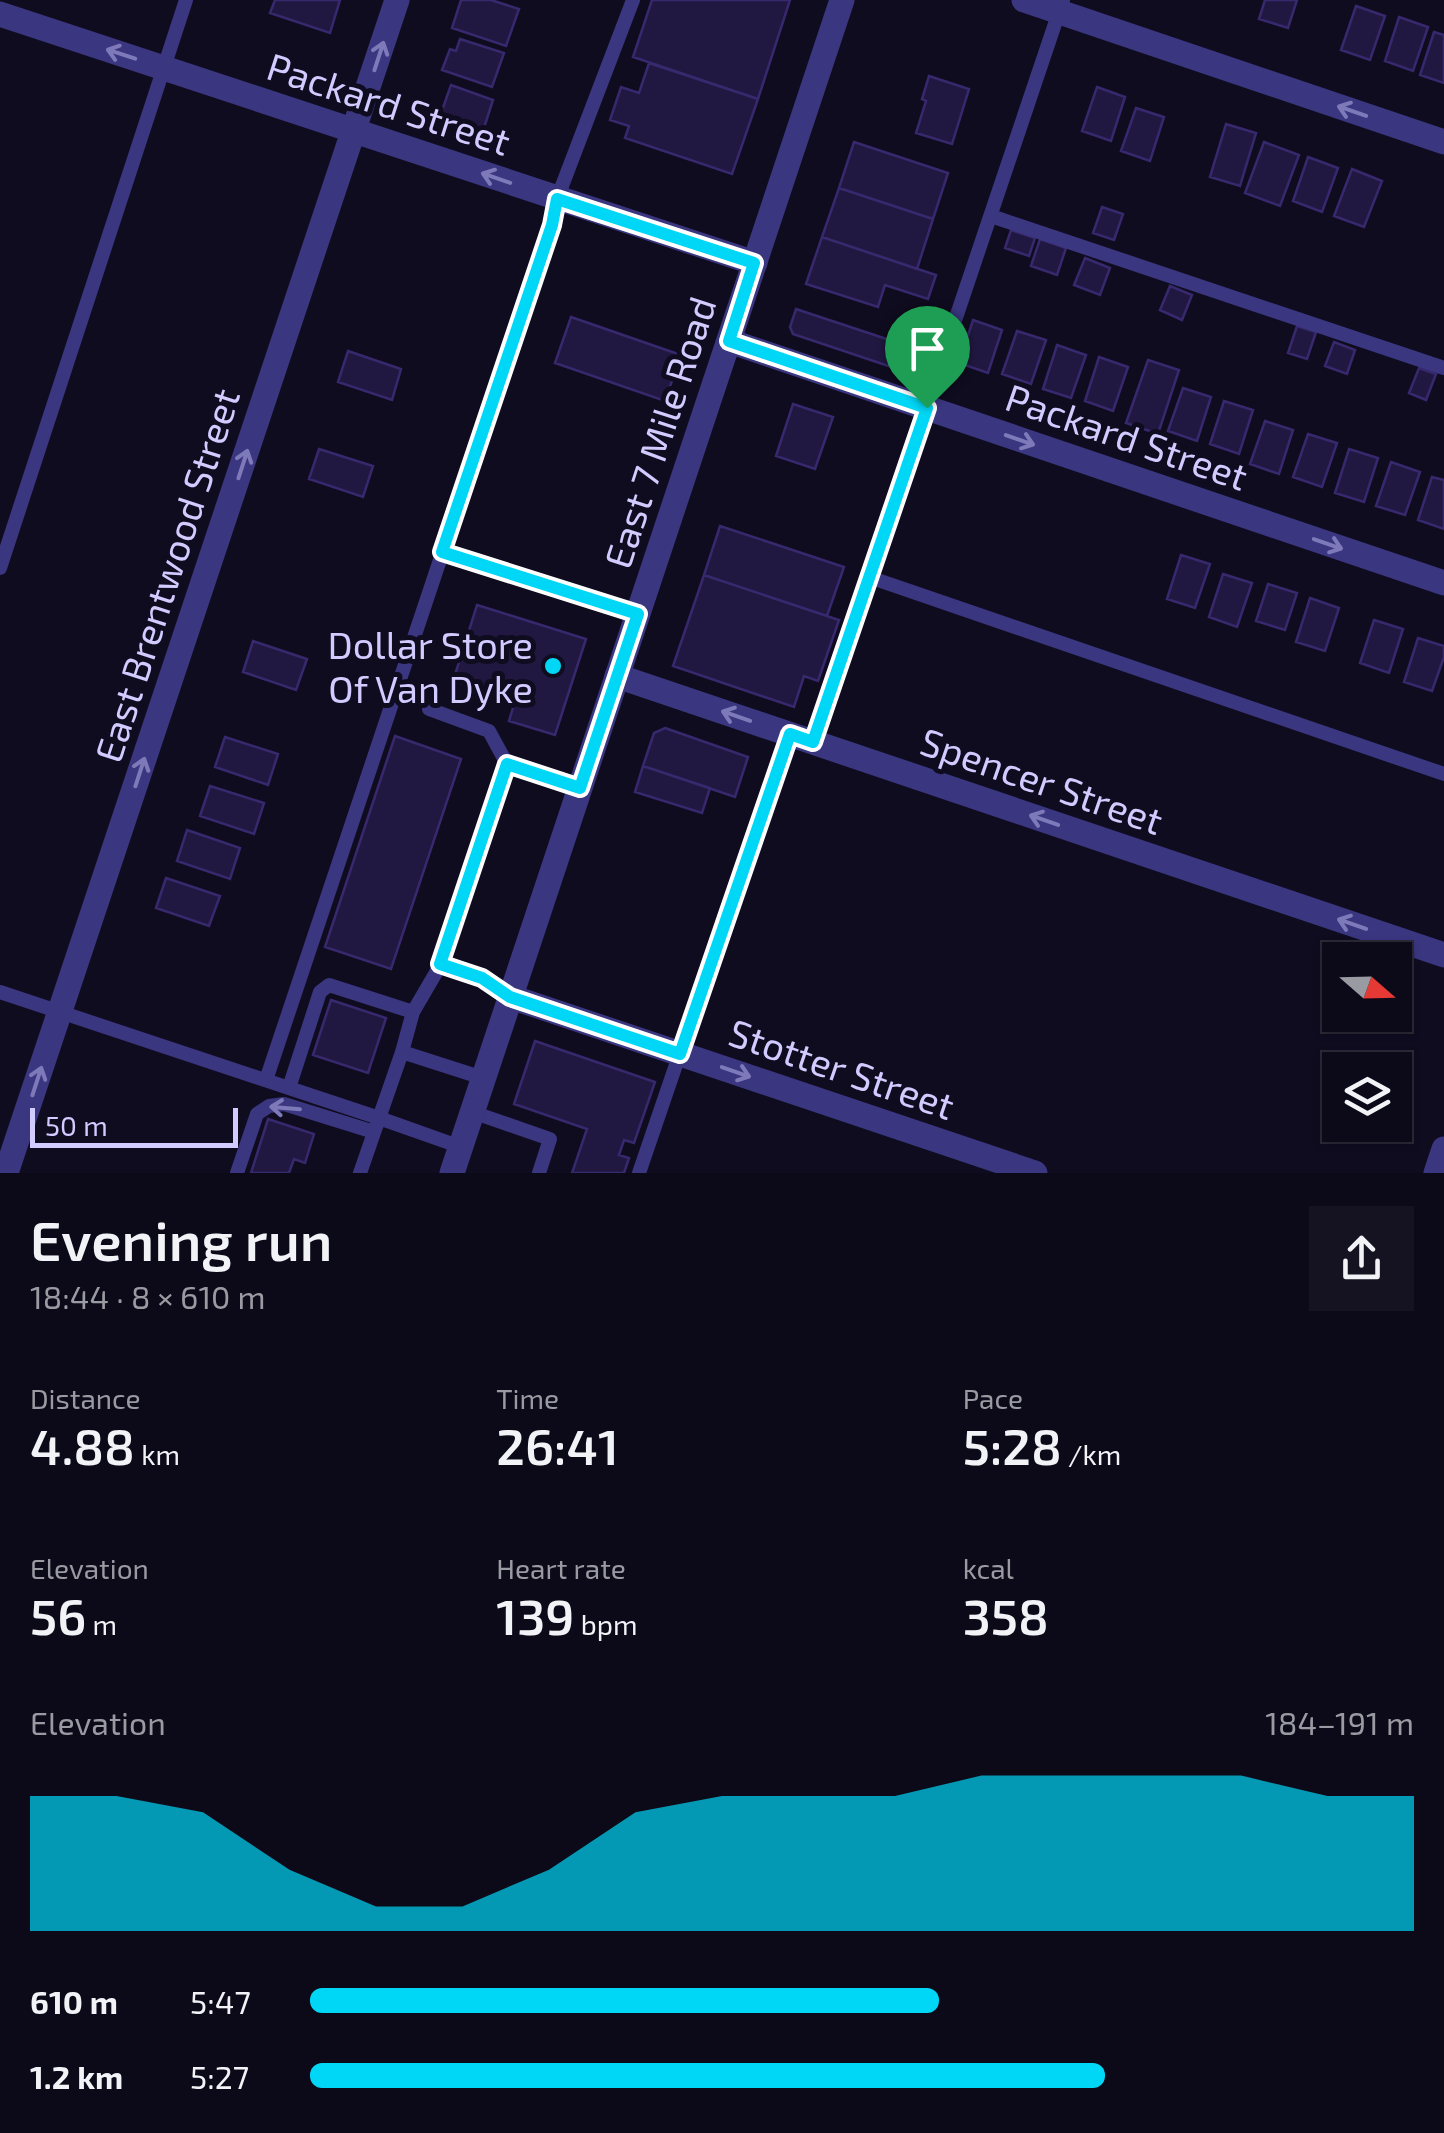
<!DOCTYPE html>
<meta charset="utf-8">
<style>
body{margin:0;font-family:"Exo 2",sans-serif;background:#151221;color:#f1f3f6;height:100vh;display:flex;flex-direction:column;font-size:38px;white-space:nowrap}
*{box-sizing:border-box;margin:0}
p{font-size:32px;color:#9a9aa2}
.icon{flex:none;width:55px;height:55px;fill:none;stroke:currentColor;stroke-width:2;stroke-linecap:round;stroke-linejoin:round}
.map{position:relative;height:1173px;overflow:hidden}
.sheet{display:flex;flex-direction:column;background:#0c0918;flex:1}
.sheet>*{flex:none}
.needle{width:65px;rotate:110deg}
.tools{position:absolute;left:1322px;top:942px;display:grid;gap:20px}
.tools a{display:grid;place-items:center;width:90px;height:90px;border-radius:0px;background:#0c0918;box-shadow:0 2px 8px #0004,0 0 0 2px #2c2a37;font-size:50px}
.scale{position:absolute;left:30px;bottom:25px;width:208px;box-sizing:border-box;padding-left:10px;border:5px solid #d2cbff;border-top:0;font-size:28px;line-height:35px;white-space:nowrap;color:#d2cbff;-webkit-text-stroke:8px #100c20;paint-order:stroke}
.pin{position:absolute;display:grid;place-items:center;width:85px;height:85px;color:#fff;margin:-102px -42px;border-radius:50% 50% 50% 0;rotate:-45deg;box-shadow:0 0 10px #0007}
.pin .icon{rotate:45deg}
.round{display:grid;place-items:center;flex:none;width:105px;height:105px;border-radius:0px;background:#151221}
.head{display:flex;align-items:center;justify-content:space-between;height:170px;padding:0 30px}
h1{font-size:55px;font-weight:600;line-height:75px}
.stats{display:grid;grid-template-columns:repeat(3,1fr);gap:15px;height:170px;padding:10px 30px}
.stats div{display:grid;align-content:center}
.stats b{font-size:50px;font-weight:600}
.stats small{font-size:28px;font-weight:400}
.stats p{font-size:28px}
.chart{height:280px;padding:20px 30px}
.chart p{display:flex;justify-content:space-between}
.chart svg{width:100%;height:180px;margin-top:10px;fill:#00d7f6;opacity:.7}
ul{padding:0 30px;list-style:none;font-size:32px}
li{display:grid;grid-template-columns:160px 120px 1fr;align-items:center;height:75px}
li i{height:25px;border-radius:12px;background:#00d7f6}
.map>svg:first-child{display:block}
.building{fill:#211841;stroke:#38296e;stroke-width:2.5}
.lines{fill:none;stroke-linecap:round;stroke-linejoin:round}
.service{stroke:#3a3680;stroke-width:14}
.minor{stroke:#3a3680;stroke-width:25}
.tertiary{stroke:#3a3680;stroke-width:25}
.oneway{stroke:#7e79b9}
.route-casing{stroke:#fff;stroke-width:20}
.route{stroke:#00d7f6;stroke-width:12}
.poi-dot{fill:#00d7f6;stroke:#100c20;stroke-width:4}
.labels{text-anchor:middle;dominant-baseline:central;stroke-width:10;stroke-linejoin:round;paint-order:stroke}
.street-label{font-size:38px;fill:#d2cbff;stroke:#100c20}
.poi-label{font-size:38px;fill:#d2cbff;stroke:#100c20;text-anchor:end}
</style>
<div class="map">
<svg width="1444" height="1173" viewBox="0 0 1444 1173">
<rect width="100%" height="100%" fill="#100c20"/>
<path class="building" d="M275,0H340L330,33L270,13Z
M461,0H491L519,9L506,46L452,28Z
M652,0H790L758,99L633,57Z
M1265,0H1297L1288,28L1259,19Z
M1356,6L1385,16L1370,60L1341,50Z
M1399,17L1428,27L1413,71L1385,61Z
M1434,32L1444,35V83L1420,75Z
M460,39L504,53L492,87L442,70L450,49L456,51Z
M649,63L758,99L732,174L625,138L629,126L610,120L621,87L639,93Z
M929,76L969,89L952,144L916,133L926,101L922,99Z
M451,85L493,100L483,131L440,116Z
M1097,87L1125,97L1111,141L1082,131Z
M1136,108L1164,117L1150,161L1121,151Z
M1226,124L1256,133L1240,186L1210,177Z
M854,142L948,173L933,219L839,188Z
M1264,142L1299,155L1280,206L1245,193Z
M1308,157L1338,168L1322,212L1293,201Z
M1352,169L1382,181L1364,227L1334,216Z
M839,188L933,219L917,269L822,237Z
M1102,207L1123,214L1114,240L1093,233Z
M1011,230L1035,238L1029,256L1005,248Z
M822,237L936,275L928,299L885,285L878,307L806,284Z
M1040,239L1066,248L1057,275L1031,266Z
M1085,258L1110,268L1100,295L1074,285Z
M1170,286L1192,295L1182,320L1160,310Z
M796,309L926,352L918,376L793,334L790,327Z
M571,317L681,355L665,401L555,363Z
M973,320L1002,330L988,373L959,363Z
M1297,326L1316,332L1307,359L1288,353Z
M1017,331L1046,340L1031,384L1002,374Z
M1334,342L1355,350L1347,374L1325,366Z
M1057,345L1086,355L1071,398L1043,389Z
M348,351L401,369L392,400L338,382Z
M1099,357L1128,367L1113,411L1085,401Z
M1148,360L1179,370L1158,434L1126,423Z
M1419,368L1436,374L1426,400L1409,393Z
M1183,388L1211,397L1197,441L1168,431Z
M1224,401L1253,410L1239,454L1210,444Z
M793,404L833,417L815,469L776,456Z
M1265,421L1293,430L1279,474L1250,464Z
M1308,434L1337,443L1322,487L1293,477Z
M319,449L373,466L363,497L309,479Z
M1349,449L1378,458L1364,502L1335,493Z
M1391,462L1420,472L1405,515L1376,506Z
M1432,477L1444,480V529L1418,520Z
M720,526L844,567L827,616L704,575Z
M1181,555L1210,564L1195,608L1167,599Z
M1223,574L1252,583L1237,627L1209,617Z
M704,575L839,620L818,681L804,676L794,707L673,666Z
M1268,584L1297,593L1285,630L1256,621Z
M1310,598L1339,608L1325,651L1296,642Z
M477,605L586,639L555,735L509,721L515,701L453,681Z
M1374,620L1403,629L1389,673L1360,663Z
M1418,638L1444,646V657L1432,691L1404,682Z
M253,641L307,659L296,690L243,672Z
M665,728L748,757L735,797L643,766L654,733Z
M395,736L461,759L391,969L325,947Z
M225,737L278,754L268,785L215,767Z
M643,766L710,788L702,813L635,792Z
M210,786L264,803L254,834L200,816Z
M187,830L240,848L230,879L177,861Z
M166,878L220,896L209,926L156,908Z
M331,1000L386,1018L368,1073L313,1055Z
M535,1041L655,1082L634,1143L624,1140L619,1155L629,1158L624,1173H572L587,1129L514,1104Z
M268,1119L314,1134L305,1163L294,1159L289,1173H251Z"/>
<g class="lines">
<path class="service" d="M991,216L1444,368
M441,552L638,614
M0,568L186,0
M869,577L1444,774
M429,709L489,731L507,764
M813,742L1063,0
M0,992L379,1118L461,1147
M511,997L482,978L441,964L507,764L580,788
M413,1012L441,964
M266,1080L552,225L557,199L633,0
M289,1088L320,992L329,985L413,1012L402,1052L483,1078
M472,1112L550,1139L539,1173
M237,1173L257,1114L269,1106L284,1104L374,1132
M360,1173L402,1052
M639,1173L789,734"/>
<path class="minor" d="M1024,0L1444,142
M0,14L755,263
M729,341L1444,583
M617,676L1444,955
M511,997L1035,1173
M6,1173L397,0
M1436,1173L1444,1149"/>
<path class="tertiary" d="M452,1173L842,0"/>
</g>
<defs><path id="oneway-shaft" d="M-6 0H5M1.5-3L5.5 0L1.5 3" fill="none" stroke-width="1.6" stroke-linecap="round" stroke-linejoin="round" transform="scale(2.5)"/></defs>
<g class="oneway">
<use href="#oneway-shaft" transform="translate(121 54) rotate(-162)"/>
<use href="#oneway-shaft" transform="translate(379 56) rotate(-72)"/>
<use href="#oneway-shaft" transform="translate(1352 111) rotate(-161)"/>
<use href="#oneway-shaft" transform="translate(496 178) rotate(-161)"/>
<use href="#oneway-shaft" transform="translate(1020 440) rotate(19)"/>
<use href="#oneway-shaft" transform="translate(243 464) rotate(-72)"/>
<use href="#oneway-shaft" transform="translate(1328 544) rotate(19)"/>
<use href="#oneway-shaft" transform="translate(736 716) rotate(-161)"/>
<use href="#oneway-shaft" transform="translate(140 772) rotate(-72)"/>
<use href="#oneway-shaft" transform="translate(1044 820) rotate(-161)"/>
<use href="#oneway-shaft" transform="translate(1352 924) rotate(-161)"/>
<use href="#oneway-shaft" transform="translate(736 1072) rotate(19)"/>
<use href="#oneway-shaft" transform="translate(37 1081) rotate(-72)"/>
<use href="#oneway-shaft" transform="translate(285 1108) rotate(-175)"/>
</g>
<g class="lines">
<g class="route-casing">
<path id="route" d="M557,199L754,263L729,341L927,408L813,742L790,734L680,1054L510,997L482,978L440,964L507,764L580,788L638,614L442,552L552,225Z"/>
</g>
<use href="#route" class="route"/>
</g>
<circle class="poi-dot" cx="553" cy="666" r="10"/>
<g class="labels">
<g class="street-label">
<text transform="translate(389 103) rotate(18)">Packard Street</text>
<text transform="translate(659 432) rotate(-72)">East 7 Mile Road</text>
<text transform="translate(1127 436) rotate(19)">Packard Street</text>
<text transform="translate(166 575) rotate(-72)">East Brentwood Street</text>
<text transform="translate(1042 780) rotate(19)">Spencer Street</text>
<text transform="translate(842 1068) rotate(19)">Stotter Street</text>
</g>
<g class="poi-label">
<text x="533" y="644">Dollar Store<tspan x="533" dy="44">Of Van Dyke</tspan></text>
</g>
</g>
</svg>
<div class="tools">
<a><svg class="needle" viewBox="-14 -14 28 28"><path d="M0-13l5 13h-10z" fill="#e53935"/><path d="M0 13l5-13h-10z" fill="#9a9aa2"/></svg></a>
<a><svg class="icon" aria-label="layers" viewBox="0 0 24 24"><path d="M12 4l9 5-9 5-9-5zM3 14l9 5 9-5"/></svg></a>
</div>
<div class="scale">50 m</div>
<div class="pin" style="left:927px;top:408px;background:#1e9e55"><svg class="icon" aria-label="arrive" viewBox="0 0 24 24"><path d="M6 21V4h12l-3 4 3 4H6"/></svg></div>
</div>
<section class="sheet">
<div class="head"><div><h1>Evening run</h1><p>18:44 · 8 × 610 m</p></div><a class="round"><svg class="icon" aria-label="share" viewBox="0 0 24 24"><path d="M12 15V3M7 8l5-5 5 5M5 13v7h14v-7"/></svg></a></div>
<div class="stats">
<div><p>Distance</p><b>4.88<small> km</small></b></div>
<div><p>Time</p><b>26:41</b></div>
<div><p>Pace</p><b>5:28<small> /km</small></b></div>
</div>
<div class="stats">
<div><p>Elevation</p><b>56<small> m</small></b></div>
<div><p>Heart rate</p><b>139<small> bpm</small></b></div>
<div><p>kcal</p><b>358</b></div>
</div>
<div class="chart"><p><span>Elevation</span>184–191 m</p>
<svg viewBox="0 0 160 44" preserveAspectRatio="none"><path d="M0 44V11L10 11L20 15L30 29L40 38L50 38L60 29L70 15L80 11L90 11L100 11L110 6L120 6L130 6L140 6L150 11L160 11V44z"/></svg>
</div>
<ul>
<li><b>610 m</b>5:47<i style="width:57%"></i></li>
<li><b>1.2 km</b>5:27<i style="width:72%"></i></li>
</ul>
</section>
